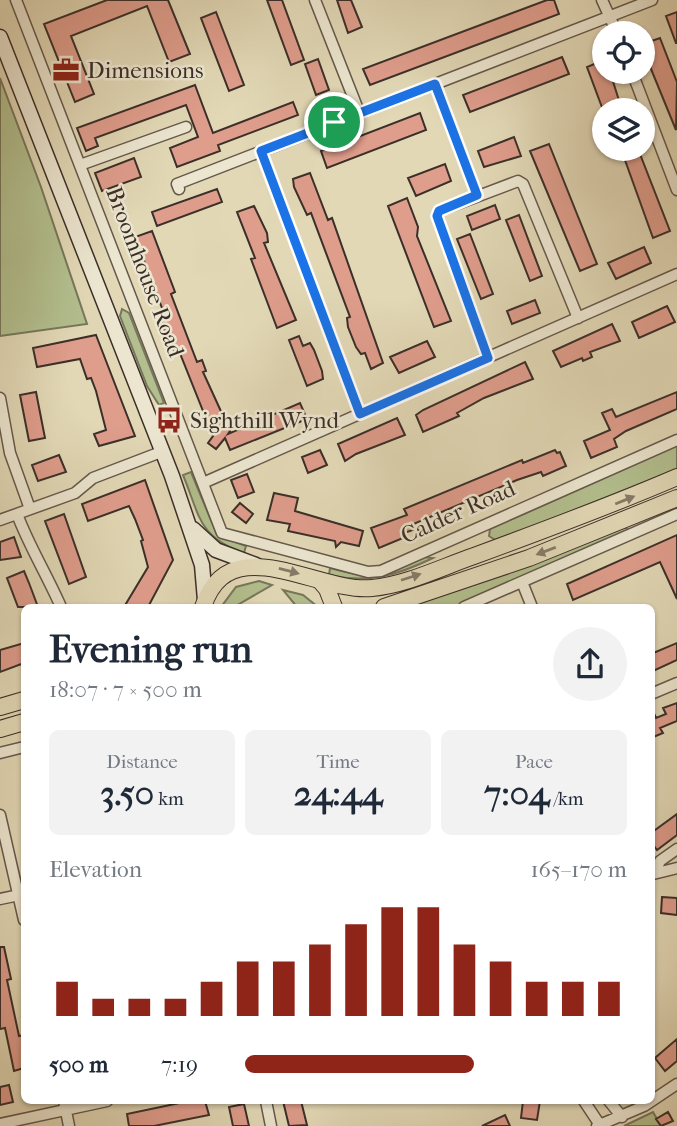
<!DOCTYPE html>
<meta charset="utf-8">
<style>
body{margin:0;font-family:"IM FELL French Canon",serif;background:#f2f2f3;color:#1f2937;height:100vh;display:flex;flex-direction:column;font-size:26px;white-space:nowrap}
*{box-sizing:border-box;margin:0}
p{font-size:23px;color:#747a83}
.icon{flex:none;width:38px;height:38px;fill:none;stroke:currentColor;stroke-width:2;stroke-linecap:round;stroke-linejoin:round}
.map{position:relative;flex:1;overflow:hidden}
.details{position:absolute;left:21px;top:604px;width:634px;height:500px;display:flex;flex-direction:column;background:#fff;border-radius:10px;box-shadow:0 2px 5px #0004}
.details>*{flex:none}
.fabs{position:absolute;left:592px;top:21px;display:grid;gap:14px}
.fabs a{display:grid;place-items:center;width:63px;height:63px;border-radius:50%;background:#fff;box-shadow:0 2px 5px #0004;font-size:35px}
.pin{position:absolute;display:grid;place-items:center;width:60px;height:60px;color:#fff;margin:-30px;border:4px solid #fff;border-radius:50%;box-shadow:0 2px 7px #0007}
.round{display:grid;place-items:center;flex:none;width:74px;height:74px;border-radius:37px;background:#f2f2f3}
.headline{display:flex;align-items:center;justify-content:space-between;height:119px;padding:0 28px}
h1{font-size:38px;font-weight:700;line-height:52px}
.metrics{display:grid;grid-template-columns:repeat(3,1fr);gap:10px;height:119px;padding:7px 28px}
.metrics div{display:grid;align-content:center;border-radius:10px;background:#f2f2f3;text-align:center}
.metrics b{font-size:35px;font-weight:700}
.metrics small{font-size:19px;font-weight:400}
.metrics p{font-size:19px}
.chart{height:196px;padding:14px 28px}
.chart p{display:flex;justify-content:space-between}
.chart svg{width:100%;height:126px;margin-top:7px;stroke:#8f2418;stroke-width:6}
ul{padding:0 28px;list-style:none;font-size:23px}
li{display:grid;grid-template-columns:112px 84px 1fr;align-items:center;height:52px}
li i{height:18px;border-radius:9px;background:#8f2418}
.map>svg:first-child{display:block}
.green{fill:#b3bf8e;stroke:#77775c;stroke-width:2}
.building{fill:#df9d8c;stroke:#3b2f29;stroke-width:2}
.lines{fill:none;stroke-linecap:round;stroke-linejoin:round}
.street-casing{stroke:#65594c;stroke-width:13}
.secondary-casing{stroke:#3b2f29;stroke-width:17}
.primary-casing{stroke:#3b2f29;stroke-width:18}
.street{stroke:#ece6d0;stroke-width:10}
.secondary{stroke:#ece6d0;stroke-width:14}
.primary{stroke:#e2d8b6;stroke-width:16}
.oneway{fill:#867b68}
.route-casing{stroke:#fff;stroke-width:14}
.route{stroke:#1a73e8;stroke-width:9}
.labels{text-anchor:middle;dominant-baseline:central;stroke-width:5;stroke-linejoin:round;paint-order:stroke}
.poi-label{font-size:23px;fill:#3b2f29;stroke:#ece6d0;text-anchor:start}
.street-label{font-size:23px;fill:#3b2f29;stroke:#ece6d0}
</style>
<div class="map">
<svg width="677" height="1126" viewBox="0 0 677 1126">
<rect width="100%" height="100%" fill="#e2d8b6"/>
<filter id="stains"><feTurbulence type="fractalNoise" baseFrequency=".00286" numOctaves="4"/><feColorMatrix values="0 0 0 0 .2 0 0 0 0 .09 0 0 0 0 .02 0 0 0 .5 -.17"/></filter>
<radialGradient id="worn" r=".72"><stop offset=".6" stop-color="#630" stop-opacity="0"/><stop offset="1" stop-color="#630" stop-opacity=".3"/></radialGradient>
<path class="green" d="M0,78L41,187L87,324L0,336Z
M122,309L129,313L164,403L159,405L147,386L120,316Z
M677,446V469L497,541L489,536L490,529Z
M191,472L217,535L246,546L244,553C198,537 200,516 183,475Z
M626,527L628,531L454,607H409Z
M424,557L433,558C398,575 368,584 329,575L330,568C379,581 379,576 424,557Z
M259,581L272,585L234,607H221L236,587Z
M283,590L303,595L318,607H297Z
M653,1112L661,1126H624Z"/>
<path class="building" d="M107,0H168L190,54L169,62L147,6L71,36L94,94L75,102L44,24Z
M267,0H282L304,60L291,65Z
M337,0H351L362,27L348,33Z
M547,0H554L559,14L370,85L363,69Z
M216,12L244,85L229,91L201,18Z
M677,12V43H676L666,16Z
M660,38L677,82L676,130L644,52L643,44Z
M562,57L569,74L470,112L463,95Z
M318,59L329,90L316,95L305,64Z
M604,60V72H610L622,110H603L587,67Z
M195,85L213,133L293,102L298,115L218,145L220,151L177,167L170,148L198,137L186,105L95,138L98,146L86,151L77,128Z
M420,113L426,130L327,168L321,151Z
M514,137L521,156L484,167L478,151Z
M549,144L597,264L580,271L530,151Z
M621,149H638L670,231L653,238Z
M134,158L141,177L102,191L95,173Z
M445,164L451,181L416,196L408,178Z
M310,173L328,220L332,218L383,363L371,369L365,353L361,354L356,347L348,327L347,318L350,317L311,213L307,215L294,187L293,179Z
M217,189L222,202L157,226L152,212Z
M407,198L418,227L417,236L451,321L434,327L388,206Z
M495,205L500,219L472,230L467,216Z
M254,206L267,233L268,242L264,243L296,320L277,328L251,259L255,258L237,212Z
M519,215L542,276L530,281L506,220Z
M152,231L175,292L171,294L197,362L202,360L206,371L203,372L230,431L228,434L300,403L307,419L230,450L225,438L216,449L208,443L213,436L179,351L175,352L171,346L162,324L161,317L165,316L135,237Z
M470,234L493,294L481,299L457,239Z
M644,247L651,263L616,279L608,263Z
M535,300L540,313L512,324L507,311Z
M667,306L675,322L639,338L632,322Z
M612,324L620,341L590,352L592,357L583,361L582,358L561,367L553,351Z
M96,335L135,436L99,446L94,434L106,430L96,391L91,378L87,379L80,359L37,367L33,348Z
M299,336L303,346L310,343L314,350L322,371L323,379L307,386L289,340Z
M427,341L435,357L399,373L390,357Z
M525,362L533,379L484,398L457,413L459,416L423,432L416,415L423,410Z
M36,392L45,438L29,441L20,395Z
M677,392V409L626,431L614,439L617,447L591,458L584,441L610,430L602,413L612,409L616,417Z
M397,418L405,435L356,454L345,461L338,444Z
M320,450L327,465L308,473L302,457Z
M555,450L557,453L560,452L566,466L543,476L541,472L517,480L411,525L413,530L401,534L403,538L379,548L371,528L407,515L404,509L522,460L523,463Z
M59,455L66,472L38,481L32,465Z
M247,474L254,492L238,498L231,480Z
M145,480L173,560L148,607H124L148,567L141,541L143,540L135,519L129,506L88,521L82,504Z
M274,493L298,498L295,511L363,531L359,546L341,542L336,547L335,541L288,531L290,524L267,520Z
M240,503L253,514L246,523L232,512Z
M64,514L86,577L69,584L45,521Z
M677,535V599L660,562L573,600L567,584Z
M14,537L21,557L0,560V542Z
M24,571L29,583L38,607H18L7,578Z
M24,643V663L0,672V650Z
M677,643V660L651,672V654Z
M677,703V721L660,728L663,733L651,738V707L656,718L666,714L663,708Z
M677,814V835L657,850L651,842V833Z
M662,897L677,898V915L661,913Z
M0,947H4L11,979L7,980L19,1036L24,1035V1068L14,1071L5,1028L0,1029Z
M677,1039V1061L665,1071L655,1058Z
M9,1085L13,1102L0,1105V1087Z
M189,1101H205L209,1115L154,1126H129L127,1114Z
M283,1101H301L307,1125L289,1126Z
M523,1101H540L537,1120L521,1118Z
M244,1104L249,1126H233L229,1107Z
M668,1112L673,1121L661,1126L656,1119Z
M505,1115L510,1126H482Z"/>
<g class="lines">
<g class="street-casing">
<path id="street" d="M16,0L222,533L368,572L381,571L677,440
M315,0L359,112
M602,0L617,33
M632,72L677,190
M435,84L477,195
M261,151L360,414
M80,165L186,127
M179,189L177,184L652,0
M488,358L437,216L439,211L518,181L523,184L578,318
M0,398L10,453L30,509
M203,483L677,274
M17,514C29,546 47,575 61,607
M0,520L75,493L93,478L161,452
M522,582L532,607
M464,607L677,514
M651,694L677,683
M0,753L24,747
M0,815L24,920
M655,872L660,861L677,849
M653,874L677,868
M0,899L24,894
M64,1101L69,1126
M266,1101L271,1126
M584,1101L600,1125
M609,1101L622,1117
M0,1124L107,1101
M597,1126L644,1106L677,1084"/>
</g>
<g class="secondary-casing">
<path id="secondary" d="M0,37L172,476L202,565L205,600
M193,529L216,550L256,565"/>
</g>
<g class="primary-casing">
<path id="primary" d="M321,582L327,589L334,607
M203,607C229,526 319,594 372,588C406,585 442,567 474,556C542,531 610,506 677,477
M384,607L529,558L677,498
M0,707L24,700
M0,729L24,722"/>
</g>
<use href="#street" class="street"/>
<use href="#secondary" class="secondary"/>
<use href="#primary" class="primary"/>
</g>
<defs><path id="oneway-solid" d="M-6-.8H1V-3.2L6.5 0L1 3.2V.8H-6Z" transform="scale(1.75)"/></defs>
<g class="oneway">
<use href="#oneway-solid" transform="translate(625 500) rotate(-22)"/>
<use href="#oneway-solid" transform="translate(546 551) rotate(159)"/>
<use href="#oneway-solid" transform="translate(289 571) rotate(15)"/>
<use href="#oneway-solid" transform="translate(411 577) rotate(-18)"/>
</g>
<g class="lines">
<g class="route-casing">
<path id="route" d="M435,84L477,195L439,211L437,216L488,358L360,414L261,151Z"/>
</g>
<use href="#route" class="route"/>
</g>
<defs>
<g id="office-bare" transform="scale(2.1)"><path d="M-6-3h4V-5.5h4V-3h4V5H-6ZM-1-4.5V-3h2v-1.5ZM-6 0V1H6V0Z" fill="#8f2418" stroke="#ece6d0" stroke-width="2.5" paint-order="stroke"/></g>
<g id="bus-bare" transform="scale(2.1)"><path d="M-5-6H5V4H4V6H2V4H-2V6H-4V4H-5ZM-3.5-4V0h7V-4ZM-3.5 1.2v1.5H-2V1.2ZM2 1.2v1.5H3.5V1.2Z" fill="#8f2418" stroke="#ece6d0" stroke-width="2.5" paint-order="stroke"/></g>
</defs>
<g fill-rule="evenodd">
<use href="#office-bare" x="66" y="70"/>
<use href="#bus-bare" x="169" y="420"/>
</g>
<g class="labels">
<g class="poi-label">
<text x="87" y="70">Dimensions</text>
<text x="190" y="420">Sighthill Wynd</text>
</g>
<g class="street-label">
<text transform="translate(145 272) rotate(69)">Broomhouse Road</text>
<text transform="translate(458 512) rotate(-24)">Calder Road</text>
</g>
</g>
<rect width="100%" height="100%" filter="url(#stains)"/>
<rect width="100%" height="100%" fill="url(#worn)"/>
</svg>
<div class="fabs">
<a><svg class="icon" aria-label="locate" viewBox="0 0 24 24"><circle cx="12" cy="12" r="6"/><path d="M12 2v4M12 18v4M2 12h4M18 12h4"/></svg></a>
<a><svg class="icon" aria-label="layers" viewBox="0 0 24 24"><path d="M12 4l9 5-9 5-9-5zM3 14l9 5 9-5"/></svg></a>
</div>
<div class="pin" style="left:334px;top:122px;background:#1e9e55"><svg class="icon" aria-label="arrive" viewBox="0 0 24 24"><path d="M6 21V4h12l-3 4 3 4H6"/></svg></div>
<section class="details">
<div class="headline"><div><h1>Evening run</h1><p>18:07 · 7 × 500 m</p></div><a class="round"><svg class="icon" aria-label="share" viewBox="0 0 24 24"><path d="M12 15V3M7 8l5-5 5 5M5 13v7h14v-7"/></svg></a></div>
<div class="metrics">
<div><p>Distance</p><b>3.50<small> km</small></b></div>
<div><p>Time</p><b>24:44</b></div>
<div><p>Pace</p><b>7:04<small> /km</small></b></div>
</div>
<div class="chart"><p><span>Elevation</span>165–170 m</p>
<svg viewBox="0 0 160 44" preserveAspectRatio="none"><path d="M5 44V32M15 44V38M25 44V38M35 44V38M45 44V32M55 44V25M65 44V25M75 44V19M85 44V12M95 44V6M105 44V6M115 44V19M125 44V25M135 44V32M145 44V32M155 44V32"/></svg>
</div>
<ul>
<li><b>500 m</b>7:19<i style="width:60%"></i></li>
</ul>
</section>
</div>
